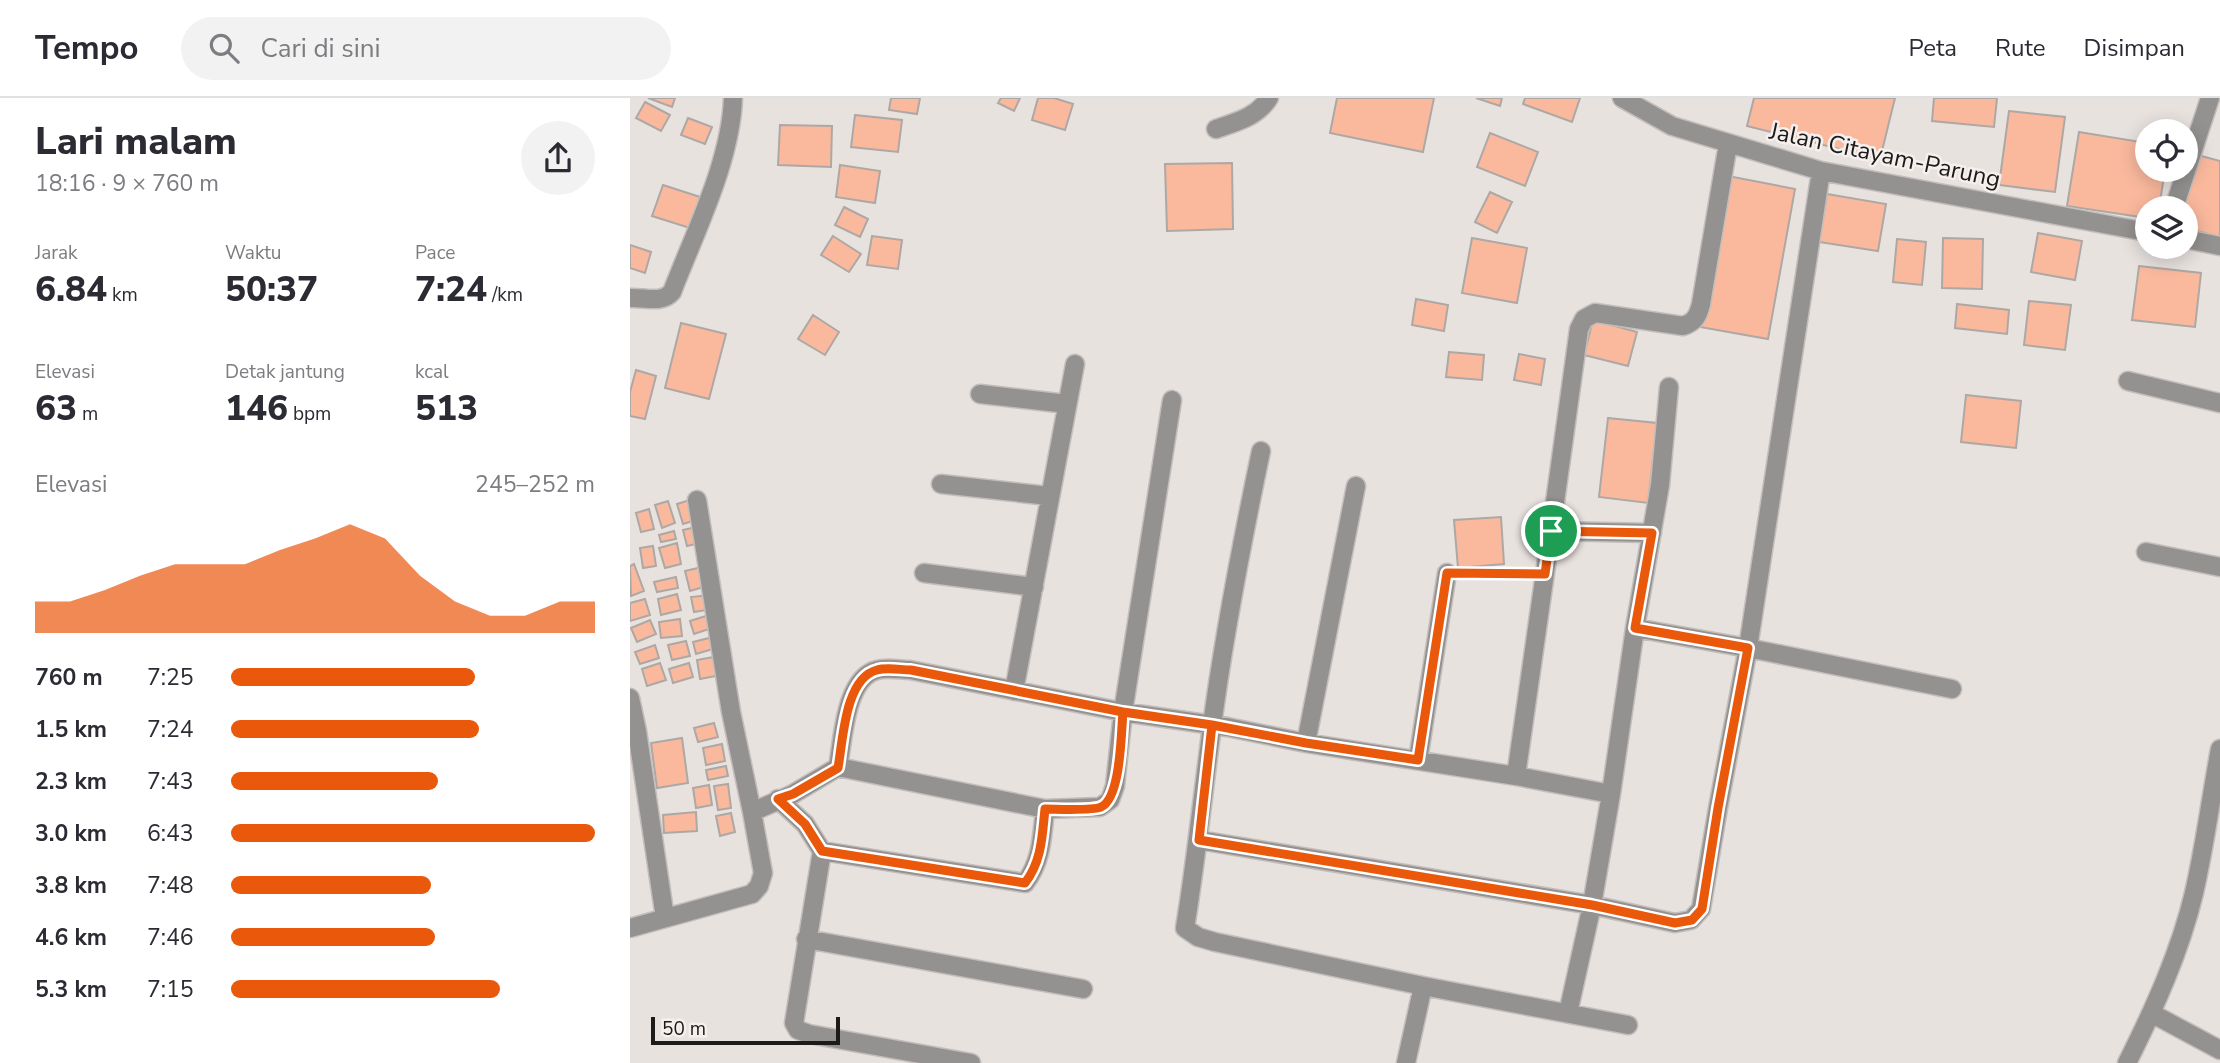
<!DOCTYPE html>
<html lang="id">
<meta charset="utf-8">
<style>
body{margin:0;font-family:"Nunito Sans",sans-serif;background:#f2f2f3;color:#2b2b33;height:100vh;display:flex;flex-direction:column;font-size:26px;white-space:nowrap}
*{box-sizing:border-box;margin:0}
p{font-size:23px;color:#7c7c81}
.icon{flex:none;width:38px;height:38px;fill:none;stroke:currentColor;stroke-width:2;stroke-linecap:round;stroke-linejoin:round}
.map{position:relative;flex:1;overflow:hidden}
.sheet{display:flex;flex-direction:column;background:#fff;width:630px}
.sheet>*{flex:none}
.buttons{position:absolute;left:1505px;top:21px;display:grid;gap:14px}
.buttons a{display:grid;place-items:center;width:63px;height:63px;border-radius:50%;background:#fff;box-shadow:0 4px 18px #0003;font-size:35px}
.scale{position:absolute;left:21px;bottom:18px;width:189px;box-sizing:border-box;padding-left:7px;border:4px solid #1d1b1a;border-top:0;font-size:19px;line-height:24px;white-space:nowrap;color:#1d1b1a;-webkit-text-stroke:5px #f5efed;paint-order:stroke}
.pin{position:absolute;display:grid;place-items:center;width:60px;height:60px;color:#fff;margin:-30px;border:4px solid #fff;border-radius:50%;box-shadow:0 2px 7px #0007}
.round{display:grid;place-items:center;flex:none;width:74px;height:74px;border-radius:37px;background:#f2f2f3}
.overview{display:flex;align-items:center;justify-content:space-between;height:119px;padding:0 35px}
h1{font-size:38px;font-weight:800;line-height:52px}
.stats{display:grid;grid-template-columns:repeat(3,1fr);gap:10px;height:119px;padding:7px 35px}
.stats div{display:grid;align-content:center}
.stats b{font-size:35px;font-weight:800}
.stats small{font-size:19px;font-weight:400}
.stats p{font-size:19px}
.chart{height:196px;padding:14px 35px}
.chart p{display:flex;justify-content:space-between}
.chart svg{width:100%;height:126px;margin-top:7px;fill:#ea580c;opacity:.7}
ul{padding:0 35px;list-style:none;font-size:23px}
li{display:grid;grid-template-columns:112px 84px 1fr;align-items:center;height:52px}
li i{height:18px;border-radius:9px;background:#ea580c}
header{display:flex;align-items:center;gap:42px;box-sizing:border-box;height:98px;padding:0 35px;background:#fff;border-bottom:2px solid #e1e1e2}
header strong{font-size:33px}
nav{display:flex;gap:38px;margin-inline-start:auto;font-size:24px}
.search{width:490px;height:63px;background:#f2f2f3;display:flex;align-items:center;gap:18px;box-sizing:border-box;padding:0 24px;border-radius:38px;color:#7c7c81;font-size:26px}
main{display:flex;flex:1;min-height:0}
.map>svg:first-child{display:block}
.building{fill:#fab99d;stroke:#ada8a5;stroke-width:2}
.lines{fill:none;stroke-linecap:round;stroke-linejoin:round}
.street-casing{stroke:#c3bebc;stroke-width:21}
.path{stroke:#868280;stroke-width:4.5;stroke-dasharray:3.5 3.5;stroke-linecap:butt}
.street{stroke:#949291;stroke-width:18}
.route-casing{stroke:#fff;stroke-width:14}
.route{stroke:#ea580c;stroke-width:9}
.labels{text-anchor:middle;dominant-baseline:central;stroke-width:5;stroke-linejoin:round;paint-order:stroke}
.street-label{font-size:24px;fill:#1d1b1a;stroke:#f5efed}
</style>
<header>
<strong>Tempo</strong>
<div class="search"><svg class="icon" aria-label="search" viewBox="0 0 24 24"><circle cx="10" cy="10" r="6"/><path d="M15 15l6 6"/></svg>Cari di sini</div>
<nav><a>Peta</a><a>Rute</a><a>Disimpan</a></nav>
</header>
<main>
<section class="sheet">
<div class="overview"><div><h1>Lari malam</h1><p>18:16 · 9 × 760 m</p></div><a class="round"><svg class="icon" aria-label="share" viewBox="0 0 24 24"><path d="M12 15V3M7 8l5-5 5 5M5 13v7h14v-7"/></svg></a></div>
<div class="stats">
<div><p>Jarak</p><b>6.84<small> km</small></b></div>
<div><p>Waktu</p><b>50:37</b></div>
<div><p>Pace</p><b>7:24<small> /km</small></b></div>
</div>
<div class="stats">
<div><p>Elevasi</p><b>63<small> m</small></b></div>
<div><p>Detak jantung</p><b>146<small> bpm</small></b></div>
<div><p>kcal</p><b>513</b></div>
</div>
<div class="chart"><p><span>Elevasi</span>245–252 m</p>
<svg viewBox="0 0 160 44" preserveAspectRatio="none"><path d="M0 44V33L10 33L20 29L30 24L40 20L50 20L60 20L70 15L80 11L90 6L100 11L110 24L120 33L130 38L140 38L150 33L160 33V44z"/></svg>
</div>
<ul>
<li><b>760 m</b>7:25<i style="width:67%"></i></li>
<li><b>1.5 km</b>7:24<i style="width:68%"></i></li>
<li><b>2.3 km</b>7:43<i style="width:57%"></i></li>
<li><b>3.0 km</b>6:43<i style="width:100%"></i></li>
<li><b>3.8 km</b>7:48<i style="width:55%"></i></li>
<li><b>4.6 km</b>7:46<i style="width:56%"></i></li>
<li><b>5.3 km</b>7:15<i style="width:74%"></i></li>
</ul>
</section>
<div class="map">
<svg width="1590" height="965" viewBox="0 0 1590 965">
<rect width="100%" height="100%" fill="#e8e2df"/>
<path class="building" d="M18,0H45L42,9Z
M261,0H290L287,16L259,12Z
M371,0H390L384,13L368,5Z
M408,0H424L443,6L435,32L402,22Z
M707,0H804L793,54L700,35Z
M846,0H872L870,8Z
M895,0H950L942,24L893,6Z
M1124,0H1265L1250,61L1117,28Z
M1304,0H1367L1364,29L1302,23Z
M15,4L40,17L31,33L6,20Z
M1379,13L1435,19L1425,94L1369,87Z
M225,17L272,22L268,54L221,49Z
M58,20L82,29L75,46L51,37Z
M150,27L202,28L201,69L148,67Z
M1449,34L1517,45V72H1535L1529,110H1517V120L1437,108Z
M860,35L908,54L895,88L847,69Z
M1564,56L1590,63V139L1556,130V110H1549Z
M602,65L603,131L537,133L535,66Z
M210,67L250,73L245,105L206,99Z
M1098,78L1165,91L1138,241L1070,229Z
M33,87L70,99L60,130L22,118Z
M860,94L882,104L867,135L845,124Z
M1197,96L1256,106L1248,153L1189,144Z
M214,109L238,121L230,139L205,127Z
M1408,135L1452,143L1445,182L1401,174Z
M203,138L231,156L219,174L191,157Z
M242,138L272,142L268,171L237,167Z
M842,140L897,150L887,205L832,195Z
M1313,140L1353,141L1352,191L1312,190Z
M1267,141L1296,144L1292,187L1263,184Z
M0,147L21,154L15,175L0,170Z
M1509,168L1571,175L1565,229L1502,222Z
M786,201L818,207L814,233L782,227Z
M1399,203L1441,207L1435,252L1394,247Z
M1327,206L1379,212L1377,236L1325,230Z
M183,217L209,234L195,257L168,241Z
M963,222L1007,234L998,268L954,257Z
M51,225L96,236L79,301L35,290Z
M819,254L854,257L852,282L816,279Z
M889,256L915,261L911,287L884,282Z
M6,272L26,278L15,321L0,318V294Z
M1336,297L1391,303L1386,350L1331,344Z
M978,320L1027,325L1018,405L969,399Z
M63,401L69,421L53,426L47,406Z
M38,403L45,425L32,430L25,407Z
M19,411L24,431L11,434L6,415Z
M871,419L874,466L828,470L824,422Z
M66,429L70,445L57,448L53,432Z
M44,433L46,441L31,444L29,437Z
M47,445L51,466L35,470L29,450Z
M23,448L26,468L13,470L10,450Z
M4,466L14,493L1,498L0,468Z
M72,469L77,488L60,493L55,473Z
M46,479L48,490L27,494L24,484Z
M47,496L51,512L31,517L28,501Z
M79,497L82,511L64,514L61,499Z
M15,501L20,517L0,523V505Z
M82,516L85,529L64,536L60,523Z
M50,521L52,538L31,540L29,524Z
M20,522L26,536L7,544L1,530Z
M83,539L86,550L66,556L63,544Z
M56,543L60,558L42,562L38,547Z
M25,547L29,560L10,566L5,554Z
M89,558L91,577L70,581L67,562Z
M30,565L36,582L17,588L12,571Z
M59,565L63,579L43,585L39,571Z
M84,625L88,639L68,644L64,630Z
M52,640L58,685L27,690L21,645Z
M92,646L95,663L76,667L73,650Z
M96,668L98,678L78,682L76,672Z
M98,686L101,710L88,712L84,688Z
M79,687L82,707L66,710L63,690Z
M66,714L67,733L34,735L33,717Z
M101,715L105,734L90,738L86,718Z"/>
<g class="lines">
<g class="street-casing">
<path id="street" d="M992,0L1042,28L1191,73L1517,134
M586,31C606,24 627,19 639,0
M1544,110L1580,0
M1556,141L1590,148
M0,200C14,199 32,206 42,194C65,134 101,63 103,0
M1498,283L1590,305
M350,296L437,306
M631,353C612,444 594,536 582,628C573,695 566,763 555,830L568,839L585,844L793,888L776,965
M311,386L419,398
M67,402L101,614L122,714
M921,433L949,231L954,221L965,215L1053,228C1065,224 1068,218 1071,206L1098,46
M1516,454L1590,469
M294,475L404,489
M1005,530L1030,387L1039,289
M384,593L445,266
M0,600L7,633L35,820
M676,645L726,388
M788,662L817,475
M208,669L415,711L470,709L480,702L485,688L493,614L542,302
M886,678L921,433L1022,435
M148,701L175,726L192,753L164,925L168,932L179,936L341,965
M569,742L962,807L1045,825L1061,822L1071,811L1088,710L1118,550L1322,591
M192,753L395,785C412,763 412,738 415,711
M0,830L122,796L129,788L133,775L122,714L163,696L208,669C213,642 215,580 247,572C257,569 271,572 280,572L493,614L597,629L676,645L886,678L981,696
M176,841L453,891
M793,888L998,927
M938,915L962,807L981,696L1005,530L1118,550L1191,73
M1521,915L1590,952
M1497,965C1524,911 1550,854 1564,795C1575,747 1581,699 1590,651"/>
</g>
<path class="path" d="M835,475L896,476"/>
<use href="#street" class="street"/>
</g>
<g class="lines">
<g class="route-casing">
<path id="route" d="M921,433L915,476L817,475L788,662L676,645L582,627L493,614L281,572C271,572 257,569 247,572C215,580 213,642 208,670L163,696L148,701L175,726L192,753L395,785C412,763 412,738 415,711C427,711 462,713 471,709C491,700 491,635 493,614L582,627L569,742L962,807L1045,825L1062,822L1072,811L1088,710L1118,550L1005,530L1022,435L921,433"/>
</g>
<use href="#route" class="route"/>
</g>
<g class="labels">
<g class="street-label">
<text transform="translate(1255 57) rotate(12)">Jalan Citayam-Parung</text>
</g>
</g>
</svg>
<div class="buttons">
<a><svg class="icon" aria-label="locate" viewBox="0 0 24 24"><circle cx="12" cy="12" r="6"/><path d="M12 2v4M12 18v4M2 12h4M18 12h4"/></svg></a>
<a><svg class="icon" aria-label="layers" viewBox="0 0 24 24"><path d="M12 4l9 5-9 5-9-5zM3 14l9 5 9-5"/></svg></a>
</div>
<div class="scale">50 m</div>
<div class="pin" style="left:921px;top:433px;background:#1e9e55"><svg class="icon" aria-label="arrive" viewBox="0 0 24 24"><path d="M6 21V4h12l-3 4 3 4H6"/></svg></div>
</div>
</main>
